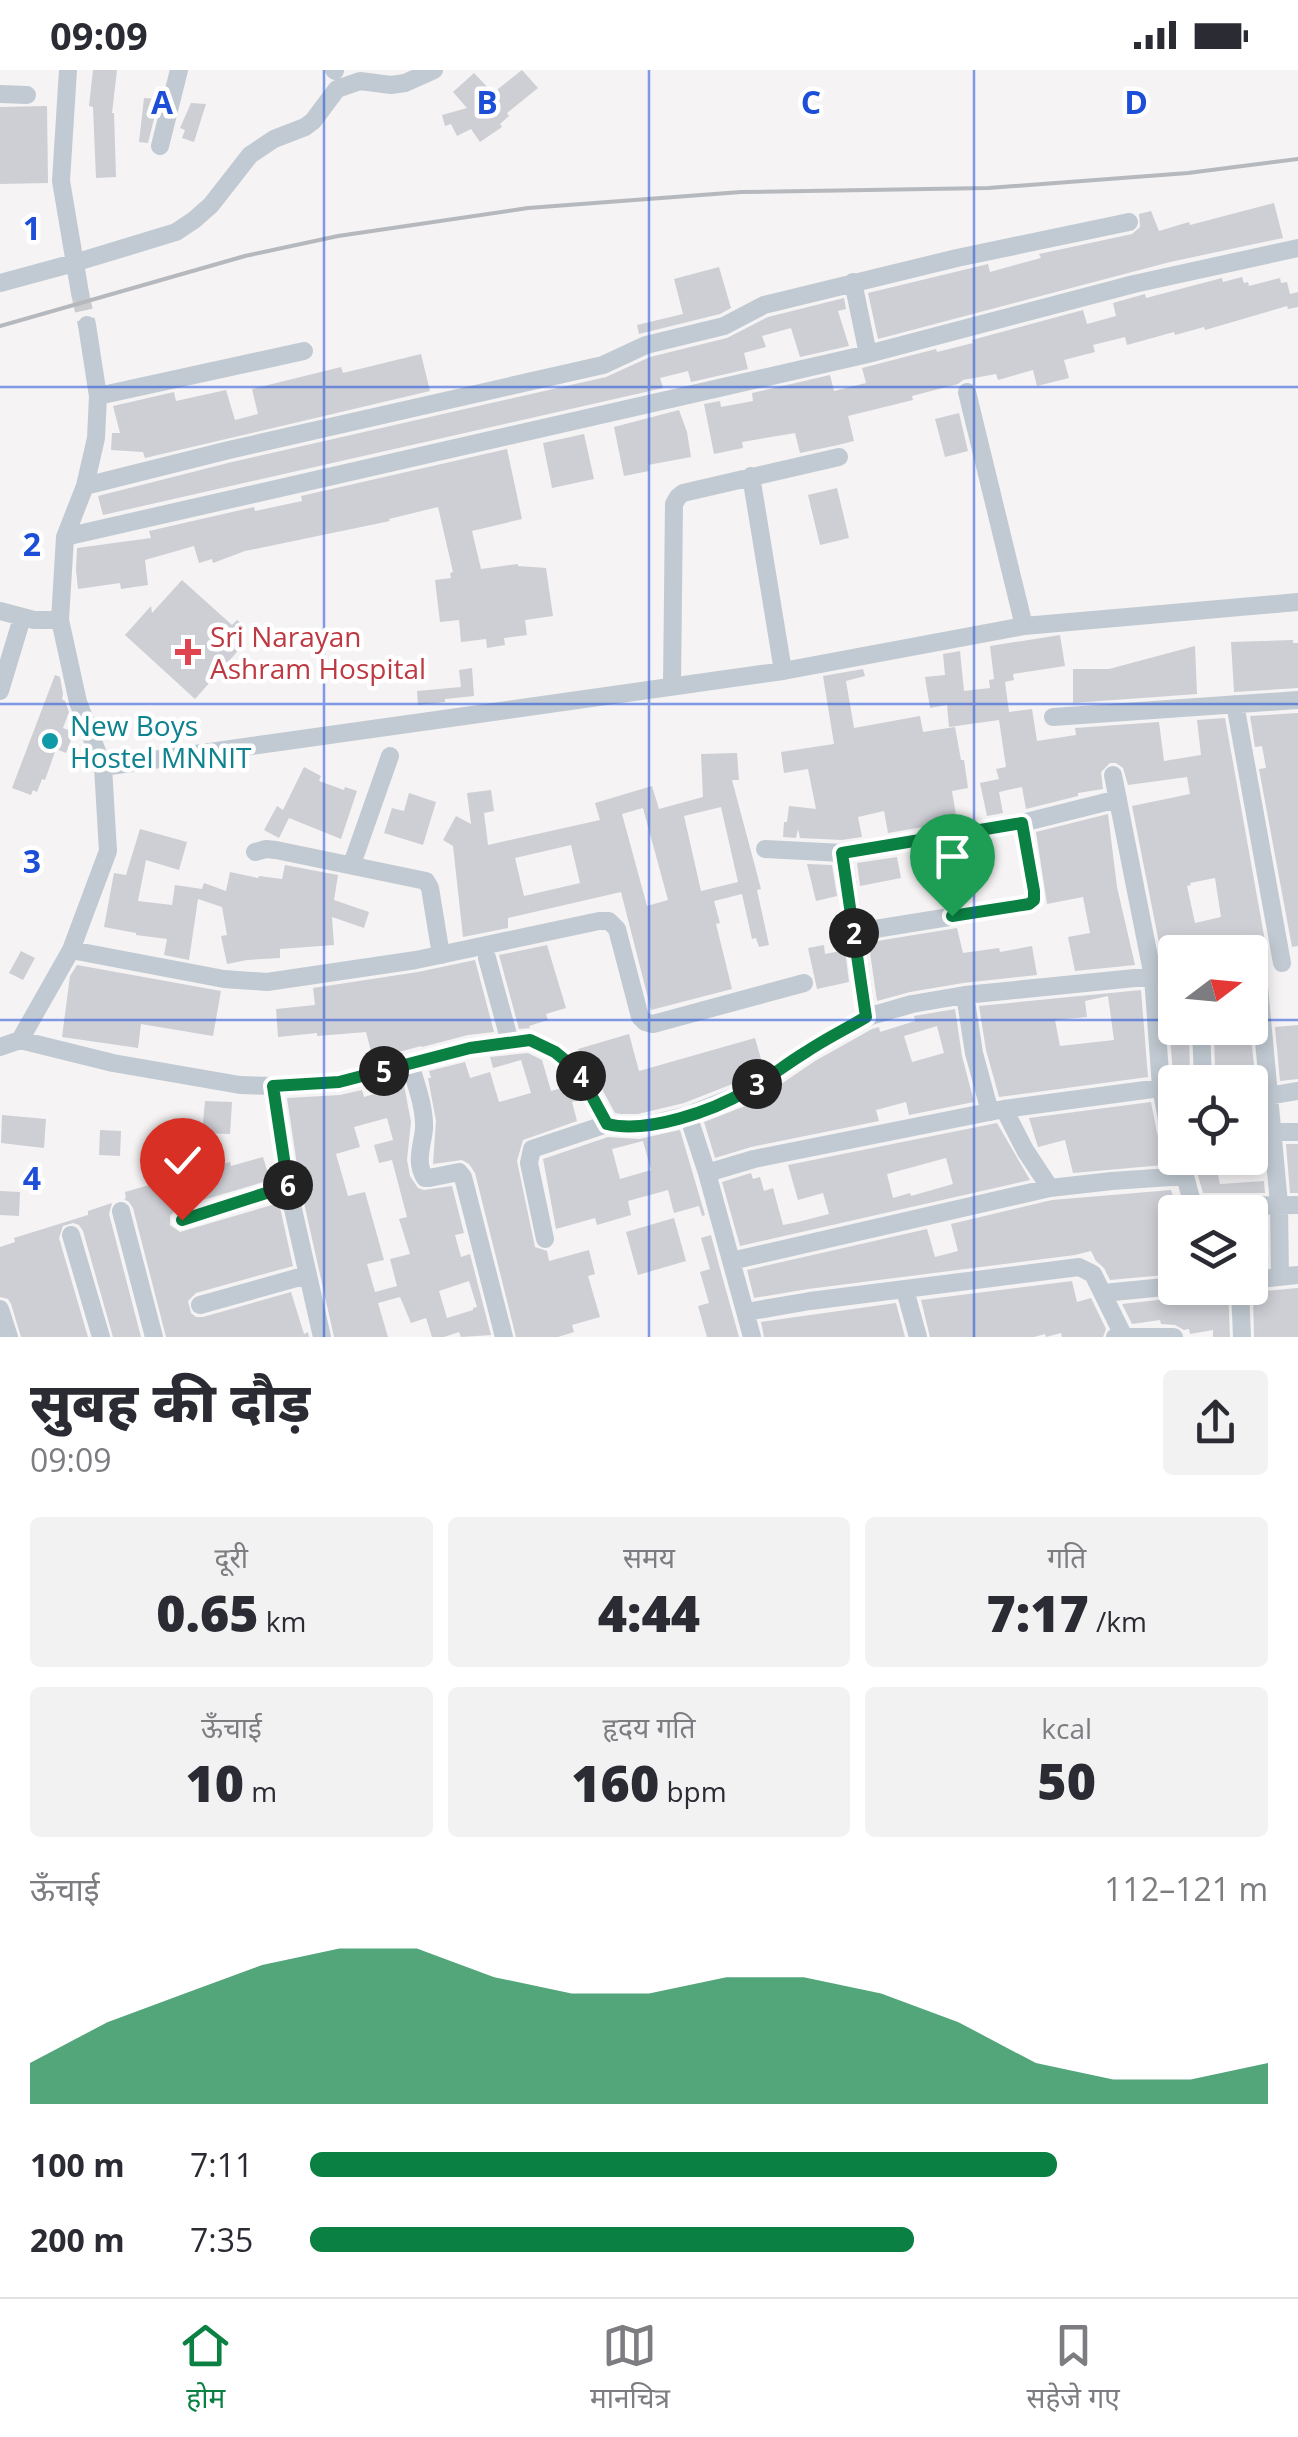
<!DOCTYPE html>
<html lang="hi">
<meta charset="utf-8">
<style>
body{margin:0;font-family:"Open Sans","Noto Sans Devanagari",sans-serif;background:#f2f2f3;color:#2b2b33;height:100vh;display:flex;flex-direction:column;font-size:38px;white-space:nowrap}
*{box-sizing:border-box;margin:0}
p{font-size:32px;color:#7c7c81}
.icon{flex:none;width:55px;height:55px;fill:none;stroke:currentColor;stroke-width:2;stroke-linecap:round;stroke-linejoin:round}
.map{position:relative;height:1267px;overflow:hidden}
.sheet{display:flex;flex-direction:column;background:#fff;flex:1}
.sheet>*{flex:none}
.needle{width:65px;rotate:74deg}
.controls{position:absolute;left:1158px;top:865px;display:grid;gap:20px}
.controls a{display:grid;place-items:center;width:110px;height:110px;border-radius:10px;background:#fff;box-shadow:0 5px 15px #0003;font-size:50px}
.pin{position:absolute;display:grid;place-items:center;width:85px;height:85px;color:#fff;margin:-102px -42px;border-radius:50% 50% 50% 0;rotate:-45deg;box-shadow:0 0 10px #0007}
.pin .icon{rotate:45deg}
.km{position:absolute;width:50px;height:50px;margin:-25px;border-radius:50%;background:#222;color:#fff;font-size:28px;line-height:50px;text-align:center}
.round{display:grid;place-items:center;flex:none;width:105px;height:105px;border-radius:10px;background:#f2f2f3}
.summary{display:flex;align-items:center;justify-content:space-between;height:170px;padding:0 30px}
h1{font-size:55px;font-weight:800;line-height:75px}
.metrics{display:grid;grid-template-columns:repeat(3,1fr);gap:15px;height:170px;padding:10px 30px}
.metrics div{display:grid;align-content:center;border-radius:10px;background:#f2f2f3;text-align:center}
.metrics b{font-size:50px;font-weight:800}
.metrics small{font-size:28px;font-weight:400}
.metrics p{font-size:28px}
.chart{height:280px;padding:20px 30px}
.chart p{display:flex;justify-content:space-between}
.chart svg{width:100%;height:180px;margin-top:10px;fill:#0b8043;opacity:.7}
ul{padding:0 30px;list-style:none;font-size:32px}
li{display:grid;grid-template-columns:160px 120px 1fr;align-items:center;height:75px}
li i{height:25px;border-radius:12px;background:#0b8043}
.status{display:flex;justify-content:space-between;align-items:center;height:70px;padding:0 50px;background:#fff;direction:ltr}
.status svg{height:28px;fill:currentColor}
.tab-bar{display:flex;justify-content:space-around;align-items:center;height:140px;border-top:2px solid #e1e1e2;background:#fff;font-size:28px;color:#7c7c81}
.tab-bar a{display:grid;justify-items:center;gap:5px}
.tab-bar .active{color:#0b8043}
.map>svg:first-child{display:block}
.building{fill:#cdcfd5;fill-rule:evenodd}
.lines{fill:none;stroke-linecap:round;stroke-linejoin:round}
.minor-tunnel{stroke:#caccce;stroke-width:18;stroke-dasharray:18 9;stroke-linecap:butt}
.minor{stroke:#c1cad2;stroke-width:18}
.rail{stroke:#b5b8bd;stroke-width:4}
.route-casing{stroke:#fff;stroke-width:20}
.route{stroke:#0b8043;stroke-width:12}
.grid{fill:none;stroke:#1d4ed8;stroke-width:2.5;stroke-opacity:0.55}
.health-dot{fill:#e0444e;stroke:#fff;stroke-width:4}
.culture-dot{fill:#0f9aa8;stroke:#fff;stroke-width:4}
.labels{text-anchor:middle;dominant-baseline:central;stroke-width:9;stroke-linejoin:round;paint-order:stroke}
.health-label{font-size:28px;fill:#be3a42;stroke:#fff;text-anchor:start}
.culture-label{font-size:28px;fill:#0d838f;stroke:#fff;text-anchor:start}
.grid-label{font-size:32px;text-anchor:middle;font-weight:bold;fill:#1d4ed8;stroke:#fff;stroke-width:9;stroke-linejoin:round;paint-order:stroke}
</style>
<div class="status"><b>09:09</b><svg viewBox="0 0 49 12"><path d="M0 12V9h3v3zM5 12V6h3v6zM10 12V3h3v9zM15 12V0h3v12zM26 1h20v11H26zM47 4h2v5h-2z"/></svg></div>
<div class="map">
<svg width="1298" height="1267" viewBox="0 0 1298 1267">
<rect width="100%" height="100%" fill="#f5f3f3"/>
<path class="building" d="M93,0H117L112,43H114L116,107L96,108L93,37L89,36Z
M522,0L538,18L507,43L509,46L500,54L502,57L480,72L471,59L457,66L451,54L445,56L442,45L467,38L453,22L474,3L493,23Z
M144,28L159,29L148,73L139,72Z
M191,33L206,34L194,72L182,68L185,60L180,58Z
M47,36L48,113L0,114V37Z
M1274,133L1283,168L1170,192L878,269L868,223L988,194L990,202L1041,188L1039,184L1132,164L1140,157L1139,144L1151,141L1159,161L1189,152L1190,155Z
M719,197L731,238L720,244L639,264L637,255L683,244L674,209Z
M1242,207L1244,213L1248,212L1249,216L1280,208L1281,213L1287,212L1290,224L1298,222V237L1288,239L1287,236L1205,260L1204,257L1175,265L1174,262L1127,275L1125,267L1093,275L1095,282L1064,290L1069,308L1037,316L1033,300L998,310L996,304L963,310L958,314L912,326L913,330L848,346L854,371L838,375L800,383L795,363L742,372L743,378L714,384L704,334L720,331L721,337L753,331L752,323L830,305L834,321L866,313L862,298L936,279L937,282L973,273L972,270L1083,240L1087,254L1116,246L1113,233L1145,224L1146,228L1222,208L1223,212Z
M844,228L846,239L838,241L849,276L800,287L791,258L762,266L766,277L744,283L748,299L691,312L688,301L660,308L663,318L103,445L98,426L232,392L606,307L650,287L727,268L768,247Z
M421,284L430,321L145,388L143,382L111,380L112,363H120L113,336L174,322L176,331L226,320L235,350L258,344L252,319L341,297L343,303Z
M679,340L687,362L691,387L648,395L649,401L624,406L614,357Z
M959,343L968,381L945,387L935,349Z
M584,364L594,409L552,418L543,373Z
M507,379L522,449L472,461L481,499L518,494V496L546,498L553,546L525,550L527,565L504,568L505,575L487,578L486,569L461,572L459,550L440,552L435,510L451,508L450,503L453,502L438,437L389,449L390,451L245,481L213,493L212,489L199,493L194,476L145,490L148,515L121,519L120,513L78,519L76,500L77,478L151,468L149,461L254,437L255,441L302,431L301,426Z
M837,418L849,468L820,475L808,425Z
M182,510L232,555L237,550L246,558L237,568L244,574L195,629L125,565L151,536L152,543Z
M1060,565L1065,596L1013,604L1014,610L1005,612L1009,642L1032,639L1037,671L1076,665L1075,658L1159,652L1164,691L1201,685L1197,650L1225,648L1267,882L1250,885V882H1175V892L1163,893L1132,736L1190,724L1187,707L1128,715L1123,698L1116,693H1110L1101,702L1103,719L1078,723V726L1026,739L1022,717L999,722L1003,743L987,746L980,713L999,709L996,699L1006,697L999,650L949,657L947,635L930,638L925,607L945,605L943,584L960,581L964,621L990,618L989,610L994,609L990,576ZM1215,808L1221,847L1195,853L1187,816L1191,815L1190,813Z
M1293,570V573H1298V618L1234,622L1231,572Z
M1195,576L1197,624L1073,633V599H1109Z
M472,598L474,626L445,629V632L418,635L417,621L461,617L459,600Z
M863,599L865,606L846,611L854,658L920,646L923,662L955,657L961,690H964L968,718L952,721L957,751L888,763L884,741L858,747L862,767L842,770L800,768L798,759L796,768L783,767L784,752H787L789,736L816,739L808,699L784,703L781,682L834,674L823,606Z
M55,605L60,607L63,624L62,629L65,631L69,642L63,658L74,662L66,683L56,679L45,710L42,709L37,722L33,720L31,725L12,718Z
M1298,643V876L1292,877L1259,699L1266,698L1262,676L1255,677L1250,646Z
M737,683L739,710H732L761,819L757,820L769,875L759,877L756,868L752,869L742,824L714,831L720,853L716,854L732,919L651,940L621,822L508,848V858L463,867L453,776L443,770L456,746L471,754L467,723L491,720L494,741L484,743L488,775L600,750L595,733L652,716L659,739L703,727L701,684ZM721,737L738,812L701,821L684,746ZM643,738L668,830L647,836L622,744ZM571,775L580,813L524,826L515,788Z
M304,697L321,706L319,711L344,720L345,717L357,721L341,769L289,748L279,768L264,760L277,736L283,740Z
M409,723L436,732L423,775L384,763L392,738L404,741Z
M1108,744L1117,817L1135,895L1075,901L1068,867L1090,863L1083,827L1047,834L1036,762Z
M140,759L187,772L179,800L146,790L138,831L172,835L175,815L202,819L204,813L226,821L230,802L258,808L259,806L282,809L285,795L338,805L334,830L369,842L364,858L332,847L334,875L280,879V888L247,890L227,894L221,866L227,865L222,837L198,829L189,890L164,885L167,869L136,865V863L104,857L114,803L126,805Z
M897,787L901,808L860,816L857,793Z
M807,794L832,795L837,826L816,831Z
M957,858L963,883L999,878L1000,882L1032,876L1037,905L963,913L910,922L877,931L868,869L877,871Z
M547,875L566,938L546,944L548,950L529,956L530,958L519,959L499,885Z
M824,875L825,884L845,880L849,912L817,919L808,878Z
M21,881L35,888L23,910L9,903Z
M475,890L494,962L468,965L422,977L421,976L373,989L366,962L317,966V963L278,967L276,939L315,935L313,918L418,902Z
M77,895L221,921L213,966L141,954L138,978L62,967L70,906Z
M1166,917H1175V958H1187L1189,965L1190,1004L1187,1009L1179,1004H1173Z
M1141,920L1148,1007L999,1027L986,980L979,936ZM1108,926L1114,970L1060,976L1055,950L1087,947L1085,931Z
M955,939L962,986L974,1032L909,1045L906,1032L876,1040L879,1051L751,1077L715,1088L704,1052L753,1033L815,991L872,959L879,957L880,962L915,951L914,946ZM937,956L944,983L912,992L904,966Z
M1298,955V1009L1280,1011L1275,957Z
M1233,958H1250L1254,995L1215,998L1214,964L1234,962Z
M629,964L639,1001L755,968L763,996L740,1011L684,1033L638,1044H621L615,1043L589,995L580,987L578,979Z
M528,983L542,990L551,1021L572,1015L580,1030L572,1032L577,1051L523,1070L517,1091L535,1177L547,1181L549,1191L589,1180L595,1204L588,1206L600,1247L572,1255L574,1262L558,1267H516L475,1103L469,1094L462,1090L433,1094L436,1051L428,1008H431L429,1001L465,992L470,1008L490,1002L499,1032L531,1023L521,990L493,998L490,987Z
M404,1015L411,1052L407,1090L410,1106L418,1118L424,1120L452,1116L464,1163L455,1165L461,1187L470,1184L491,1265L461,1267L459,1262L444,1267H432L426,1248L411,1253L400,1227L378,1233L388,1267H334L300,1115L287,1028L340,1025L362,1020L364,1027ZM387,1048L393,1070L374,1075L379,1093L392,1090L407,1147L399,1149L410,1184L390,1189L397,1216L375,1222L367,1194L384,1190L365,1122L348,1126L336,1084L360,1077L354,1057ZM469,1211L477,1237L473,1238V1240L447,1248L439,1221Z
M205,1031L232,1032L230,1064L202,1063Z
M1151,1032L1157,1063L1163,1080L1168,1086L1175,1088V1094L1073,1103L1065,1070L1038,1077L1029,1048Z
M2,1045L46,1049L44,1078L1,1073Z
M997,1053L1030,1110L740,1176L722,1112L751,1103L753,1109L760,1107L764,1121L773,1118L783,1155L798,1152L829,1144L823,1123L798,1130L788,1095ZM946,1088L953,1114L911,1126L910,1123L893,1128L887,1104Z
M100,1060L121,1061L120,1086L99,1085Z
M680,1060L705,1145L702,1146L699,1136L674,1143L668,1120L628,1131L631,1145L597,1155L595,1148L556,1159L543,1089L608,1067L639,1069ZM643,1071L651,1100L620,1109L612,1079Z
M1286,1074H1298V1123H1290Z
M263,1087L270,1110L196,1132L188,1103L230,1092L231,1096Z
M1187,1088H1214L1220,1114L1264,1111L1265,1123H1203L1197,1102L1189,1094Z
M163,1111L170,1133L172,1132L175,1140L170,1146V1155L180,1162L279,1133L293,1196L196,1223L188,1231L191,1243L196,1247H203L291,1222L304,1264L308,1262L309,1267H166L133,1138L129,1132L124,1129L126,1128L125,1122Z
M1171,1120L1173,1126L1177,1125L1183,1142H1175V1204L1110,1210L1104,1198L1096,1191L1091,1181L1075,1185L808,1219L754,1228L747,1200L927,1159L935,1187L958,1181L951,1154L1052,1130Z
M0,1121L20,1122L19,1146L0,1145Z
M112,1133L109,1144L141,1267H113L83,1161L79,1155L73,1153L63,1156L59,1168L88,1267H21L11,1234L8,1229L0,1227V1177L15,1172L14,1168L88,1145V1141Z
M674,1148L686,1191L638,1205L626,1162Z
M1250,1148H1267V1196L1250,1197Z
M711,1165L719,1195L739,1267H707L698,1236L709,1233L700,1202L710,1199L701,1168Z
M1072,1211L1077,1232L1091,1228L1106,1259L1103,1267H1062L1061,1263L1046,1267L1045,1264L1034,1267H930L921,1230Z
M1187,1218H1228L1230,1267H1213V1260L1190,1264L1189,1259L1184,1260L1175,1255L1161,1254L1160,1250L1132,1254L1122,1234L1177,1228L1183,1226Z
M1298,1218V1267H1254L1253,1222Z
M896,1233L905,1267H764L761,1252Z"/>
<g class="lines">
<path class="minor-tunnel" d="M80,223L87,255"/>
<path class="minor" d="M68,0L61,111L80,223
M334,0L335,1
M0,24L27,25
M160,76L179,0
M853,212L868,284
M0,213L74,193L176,162L194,150L211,135L250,85L274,69L305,57L313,51L337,19L360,11L391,15L405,13L434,0
M967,322L1024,556
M98,326L304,281
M751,406L783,601
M85,416L229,380L603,295L646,275L724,256L764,235L957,188L1129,152
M65,467L868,284L1134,214L1298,178
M0,541L34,550H60
M672,616L674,434L678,427L683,423L839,387
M0,621L22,548
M1235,634L1282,893
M1053,647L1298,630
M103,697L783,601L1024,556L1298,532
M1113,705L1153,907L1161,1017L1169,1060L1175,1076
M765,779L843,783L1022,753L1118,729
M255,782L266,779L276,780L426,811L430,818L441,885
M843,783L867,947
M352,794L390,686
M875,859L1029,834L1034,830V821L1022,753
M71,880L224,909L267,912L416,890L599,851H609L617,859L640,947L645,952L653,954L804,913
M487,888L510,972
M1257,895L1279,1134L1280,1207
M965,925L974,983L990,1042
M1201,958L1203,1012
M20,970L113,993L240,1015L273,1016L339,1013L471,977L530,970L555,983L578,1001L607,1054L620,1057H639L688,1045L746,1022L808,980L867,947L912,934L965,925L1175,904
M0,977L20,970L71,880L108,781L103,697L78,632L60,550L65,467L85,416L96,368L98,326L87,255
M410,994C416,1014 425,1038 424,1059C422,1077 415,1092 425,1108H429L459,1102L463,1107L504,1267
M1199,1012L1265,1007
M273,1016L288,1117L322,1267
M1267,1026L1298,1021
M1004,1039L1025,1080L1050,1118
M688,1045L707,1103L752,1267
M1250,1060L1298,1062
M707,1103L754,1089L1004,1039L1175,1016
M121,1141L154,1267
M182,1150L288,1117
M71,1165L101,1267
M545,1169L529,1093L532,1079L607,1054
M731,1191L1050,1118L1112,1111L1185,1106L1193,1136L1298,1135
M1250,1210L1298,1205
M1240,1218L1242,1267
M905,1220L918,1267
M1103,1223L1175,1216
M200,1235L307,1205
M0,1239L9,1267
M746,1242L810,1231L1079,1197L1093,1204L1124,1267
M1115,1267H1174"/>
<path class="rail" d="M0,256L245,186L338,166L528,138L741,122L988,118L1188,103L1298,89"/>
</g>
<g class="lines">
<g class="route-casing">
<path id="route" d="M182,1150L288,1116L273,1016L339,1012L470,978L530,970L555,982L578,1001L607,1054C647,1064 713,1041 748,1020C768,1009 786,994 806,982C825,969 846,959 866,947L842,783L1022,753L1034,821V830L1029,834L952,846"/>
</g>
<use href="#route" class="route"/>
</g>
<path class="grid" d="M324,0V1267M649,0V1267M974,0V1267M0,317H1298M0,634H1298M0,950H1175M1250,950H1298"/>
<path class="health-dot" d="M183 567h10v10h10v10h-10v10h-10v-10h-10v-10h10z"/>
<circle class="culture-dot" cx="50" cy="671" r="10"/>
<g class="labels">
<g class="health-label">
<text x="210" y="566">Sri Narayan<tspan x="210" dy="32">Ashram Hospital</tspan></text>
</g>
<g class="culture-label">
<text x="70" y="655">New Boys<tspan x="70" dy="32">Hostel MNNIT</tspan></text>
</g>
</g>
<g class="grid-label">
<text x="162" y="44">A</text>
<text x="487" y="44">B</text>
<text x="811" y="44">C</text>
<text x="1136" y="44">D</text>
<text x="32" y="170">1</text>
<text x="32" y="486">2</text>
<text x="32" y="803">3</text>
<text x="32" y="1120">4</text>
</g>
</svg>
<div class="controls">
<a><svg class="needle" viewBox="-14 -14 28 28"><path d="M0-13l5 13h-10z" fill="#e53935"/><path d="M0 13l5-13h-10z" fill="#7c7c81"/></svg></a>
<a><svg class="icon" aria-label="locate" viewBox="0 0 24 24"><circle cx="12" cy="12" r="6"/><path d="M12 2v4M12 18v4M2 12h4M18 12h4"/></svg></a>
<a><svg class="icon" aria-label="layers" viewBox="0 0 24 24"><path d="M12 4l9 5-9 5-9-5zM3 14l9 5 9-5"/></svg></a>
</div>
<div class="pin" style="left:952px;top:846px;background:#1e9e55"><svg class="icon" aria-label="arrive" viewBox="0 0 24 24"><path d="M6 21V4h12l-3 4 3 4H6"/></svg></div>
<div class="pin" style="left:182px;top:1150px;background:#d93025"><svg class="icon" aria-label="check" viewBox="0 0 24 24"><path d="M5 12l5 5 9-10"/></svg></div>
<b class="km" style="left:854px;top:863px">2</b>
<b class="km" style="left:757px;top:1014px">3</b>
<b class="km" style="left:581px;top:1006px">4</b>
<b class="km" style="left:384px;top:1001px">5</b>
<b class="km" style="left:288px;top:1115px">6</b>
</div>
<section class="sheet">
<div class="summary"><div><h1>सुबह की दौड़</h1><p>09:09</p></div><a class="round"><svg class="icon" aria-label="share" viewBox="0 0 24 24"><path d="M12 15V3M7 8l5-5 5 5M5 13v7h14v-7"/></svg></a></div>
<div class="metrics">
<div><p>दूरी</p><b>0.65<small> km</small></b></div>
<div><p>समय</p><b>4:44</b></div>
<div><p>गति</p><b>7:17<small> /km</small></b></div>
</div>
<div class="metrics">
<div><p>ऊँचाई</p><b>10<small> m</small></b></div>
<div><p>हृदय गति</p><b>160<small> bpm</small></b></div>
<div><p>kcal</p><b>50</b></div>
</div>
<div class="chart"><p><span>ऊँचाई</span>112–121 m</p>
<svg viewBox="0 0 160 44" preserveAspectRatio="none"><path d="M0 44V34L10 24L20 17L30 10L40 6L50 6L60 13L70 17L80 17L90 13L100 13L110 17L120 24L130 34L140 38L150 38L160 34V44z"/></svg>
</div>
<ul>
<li><b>100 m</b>7:11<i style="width:78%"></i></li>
<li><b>200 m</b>7:35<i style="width:63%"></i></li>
</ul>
</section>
<nav class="tab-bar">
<a class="active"><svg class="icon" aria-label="home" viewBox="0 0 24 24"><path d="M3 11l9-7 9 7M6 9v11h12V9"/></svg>होम</a>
<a><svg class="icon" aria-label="map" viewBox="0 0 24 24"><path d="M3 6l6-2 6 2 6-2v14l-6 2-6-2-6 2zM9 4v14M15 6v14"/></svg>मानचित्र</a>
<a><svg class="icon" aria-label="saved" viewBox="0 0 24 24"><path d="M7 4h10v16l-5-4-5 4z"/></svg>सहेजे गए</a>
</nav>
